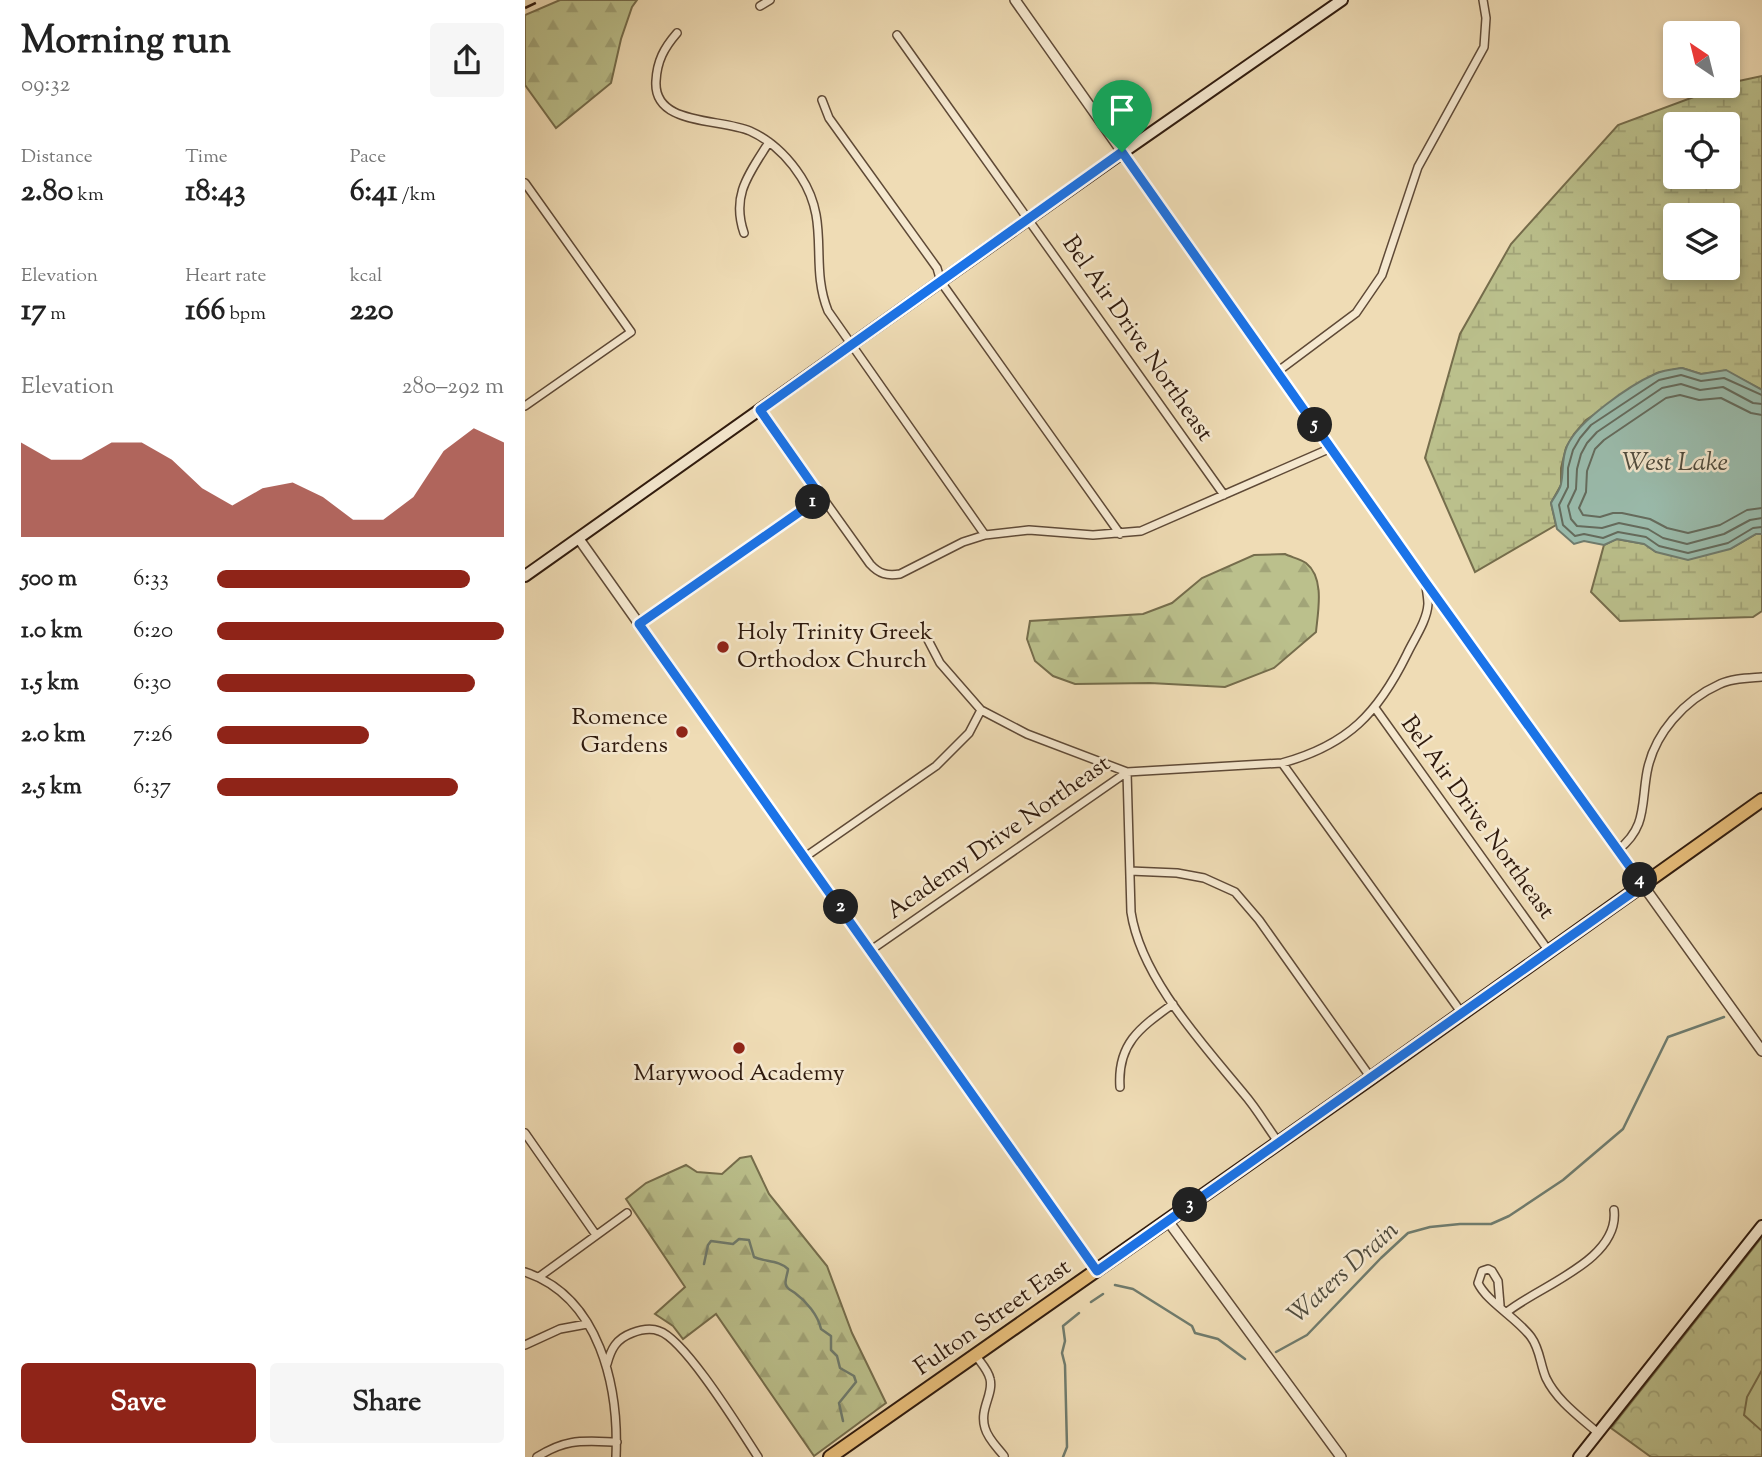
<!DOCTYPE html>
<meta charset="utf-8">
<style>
body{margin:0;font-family:"Sorts Mill Goudy",serif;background:#f6f6f6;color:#222;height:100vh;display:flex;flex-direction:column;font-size:26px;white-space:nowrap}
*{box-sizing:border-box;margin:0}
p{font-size:23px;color:#767676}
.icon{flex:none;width:38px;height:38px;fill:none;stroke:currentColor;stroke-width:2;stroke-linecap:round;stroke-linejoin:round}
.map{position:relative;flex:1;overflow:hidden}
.drawer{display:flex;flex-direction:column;background:#fff;width:525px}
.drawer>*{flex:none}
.needle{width:46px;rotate:325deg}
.fabs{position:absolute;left:1138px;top:21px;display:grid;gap:14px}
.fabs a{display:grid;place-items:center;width:77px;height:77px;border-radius:7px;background:#fff;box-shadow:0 4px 10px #0003;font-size:35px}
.pin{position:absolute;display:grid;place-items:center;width:60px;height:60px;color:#fff;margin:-72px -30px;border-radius:50% 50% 50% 0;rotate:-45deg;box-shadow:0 0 7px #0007}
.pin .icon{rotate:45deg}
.km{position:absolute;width:35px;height:35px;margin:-18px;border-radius:50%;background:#222;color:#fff;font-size:19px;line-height:35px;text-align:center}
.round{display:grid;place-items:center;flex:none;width:74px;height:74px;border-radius:7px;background:#f6f6f6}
.overview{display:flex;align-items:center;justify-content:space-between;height:119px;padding:0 21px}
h1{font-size:38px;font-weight:700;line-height:52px}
.metrics{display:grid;grid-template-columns:repeat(3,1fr);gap:10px;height:119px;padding:7px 21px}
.metrics div{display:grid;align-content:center}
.metrics b{font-size:30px;font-weight:700}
.metrics small{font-size:19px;font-weight:400}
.metrics p{font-size:19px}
.chart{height:196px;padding:14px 21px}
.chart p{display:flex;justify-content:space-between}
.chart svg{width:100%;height:126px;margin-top:7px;fill:#8f2418;opacity:.7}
.button{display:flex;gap:14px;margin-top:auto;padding:14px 21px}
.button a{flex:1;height:80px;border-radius:7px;background:#8f2418;color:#fff;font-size:28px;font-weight:700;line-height:80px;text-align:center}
.button a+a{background:#f6f6f6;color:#222}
ul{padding:0 21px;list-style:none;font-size:23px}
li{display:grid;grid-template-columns:112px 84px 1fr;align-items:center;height:52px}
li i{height:18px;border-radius:9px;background:#8f2418}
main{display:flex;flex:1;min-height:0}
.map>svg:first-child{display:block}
.forest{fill:url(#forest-firs);stroke:#756d4c;stroke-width:2}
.wetland{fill:url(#wetland-marsh);stroke:#756d4c;stroke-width:2;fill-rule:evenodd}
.park{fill:url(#park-crowns);stroke:#756d4c;stroke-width:2}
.garden{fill:#bbc08c;stroke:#756d4c;stroke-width:2}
.water{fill:#9abcad;stroke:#6f7b6d;stroke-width:2}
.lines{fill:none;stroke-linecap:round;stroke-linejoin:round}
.shore{stroke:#646b5d;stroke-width:2}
.stream{stroke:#6f7b6d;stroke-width:2.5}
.minor-casing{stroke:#5f4a37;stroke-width:10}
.tertiary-casing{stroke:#5f4a37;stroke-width:12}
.secondary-casing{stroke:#2f1a0d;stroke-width:14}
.primary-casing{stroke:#2f1a0d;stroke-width:16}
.minor{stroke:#f5e8cf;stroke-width:7}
.tertiary{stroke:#f5e8cf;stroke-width:9}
.secondary{stroke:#f5e8cf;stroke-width:10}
.primary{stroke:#e8be7a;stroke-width:12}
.rail{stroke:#2f1a0d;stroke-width:2.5;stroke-dasharray:12 12;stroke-linecap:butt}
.route-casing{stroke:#fff;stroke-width:14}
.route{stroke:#1a73e8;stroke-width:9}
.poi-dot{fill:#8f2418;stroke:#f5e8cf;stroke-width:2.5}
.labels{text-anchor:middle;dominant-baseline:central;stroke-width:5;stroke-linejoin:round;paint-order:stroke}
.street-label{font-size:24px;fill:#2f1a0d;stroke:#f5e8cf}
.poi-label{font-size:24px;fill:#2f1a0d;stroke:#f5e8cf;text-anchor:start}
.water-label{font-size:26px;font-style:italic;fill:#4f4b3d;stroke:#f5e8cf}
</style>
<main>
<section class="drawer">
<div class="overview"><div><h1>Morning run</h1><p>09:32</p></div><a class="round"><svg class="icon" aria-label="share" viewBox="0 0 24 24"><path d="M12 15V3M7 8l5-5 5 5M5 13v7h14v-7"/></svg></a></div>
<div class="metrics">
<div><p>Distance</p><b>2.80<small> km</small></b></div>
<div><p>Time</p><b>18:43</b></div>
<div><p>Pace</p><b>6:41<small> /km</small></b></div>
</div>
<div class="metrics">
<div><p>Elevation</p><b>17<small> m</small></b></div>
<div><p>Heart rate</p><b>166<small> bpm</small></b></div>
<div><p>kcal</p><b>220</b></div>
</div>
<div class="chart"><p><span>Elevation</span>280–292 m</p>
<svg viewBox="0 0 160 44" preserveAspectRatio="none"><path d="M0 44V11L10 17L20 17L30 11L40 11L50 17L60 27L70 33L80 27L90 25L100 30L110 38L120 38L130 30L140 14L150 6L160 11V44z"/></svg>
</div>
<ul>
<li><b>500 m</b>6:33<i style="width:88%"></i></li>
<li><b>1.0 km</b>6:20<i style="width:100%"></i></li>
<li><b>1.5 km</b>6:30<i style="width:90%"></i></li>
<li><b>2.0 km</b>7:26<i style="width:53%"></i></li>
<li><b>2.5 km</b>6:37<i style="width:84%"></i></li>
</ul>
<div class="button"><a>Save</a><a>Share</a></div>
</section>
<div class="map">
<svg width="1237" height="1457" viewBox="0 0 1237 1457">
<defs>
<pattern id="forest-firs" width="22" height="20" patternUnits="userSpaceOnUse" patternTransform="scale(1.75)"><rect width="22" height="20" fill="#bbc08c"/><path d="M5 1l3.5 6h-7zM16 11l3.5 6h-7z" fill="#a1a478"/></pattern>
<pattern id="wetland-marsh" width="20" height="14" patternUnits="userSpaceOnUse" patternTransform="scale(1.75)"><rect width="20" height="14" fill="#bbc08c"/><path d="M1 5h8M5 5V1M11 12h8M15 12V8" fill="none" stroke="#a1a478"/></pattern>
<pattern id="park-crowns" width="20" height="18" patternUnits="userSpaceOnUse" patternTransform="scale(1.75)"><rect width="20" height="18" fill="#bbc08c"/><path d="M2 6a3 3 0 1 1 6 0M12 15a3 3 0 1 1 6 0" fill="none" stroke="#a1a478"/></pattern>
</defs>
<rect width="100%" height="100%" fill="#efdcb5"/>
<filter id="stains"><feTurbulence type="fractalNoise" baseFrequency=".00286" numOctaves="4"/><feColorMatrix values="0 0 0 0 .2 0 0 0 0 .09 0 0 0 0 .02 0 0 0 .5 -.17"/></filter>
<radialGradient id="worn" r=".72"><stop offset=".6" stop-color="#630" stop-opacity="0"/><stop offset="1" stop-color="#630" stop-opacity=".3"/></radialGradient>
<path class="forest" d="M35,0H112L107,7L96,39L86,83L31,128L0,85V15Z
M760,554C766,557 775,559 781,563C800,578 793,611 791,632L749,668L700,687L625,683L550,684L528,676L510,661L502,639L505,621L618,614L647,603L677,578L729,555Z
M226,1156L244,1194L302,1266L327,1333L361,1403L289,1456L191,1314L158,1339L148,1326L130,1314L160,1287L101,1199L121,1183L161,1165L172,1172L197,1174L215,1158Z"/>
<path class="wetland" d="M1237,76V390L1201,371L1176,374L1157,368L1132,373L1061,420L1049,434L1041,448L1036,468V485L1026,503L1031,525L950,572L900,458L935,334L986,244L1093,125L1209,82ZM1150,124H1202V177H1150ZM1150,215H1202V268H1150Z
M1231,534H1237V611L1228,617L1095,621L1066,592L1079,545L1091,539L1120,544L1131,552L1205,549Z"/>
<path class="park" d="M1237,1237V1457H1126L1086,1428Z"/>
<path class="garden" d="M1237,1370V1431L1219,1415L1222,1397Z"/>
<path class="water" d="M1157,368L1176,374L1201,370L1237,390V534H1231L1205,549L1163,560L1131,552L1119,544L1092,539L1079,545L1059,541L1049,544L1032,529L1026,503C1029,497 1035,490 1036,484C1039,470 1036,460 1042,446C1053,421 1105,385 1130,374C1138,370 1149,369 1157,368Z"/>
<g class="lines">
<path class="shore" d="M1237,395L1199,378L1176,381L1156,375L1134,380L1066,425L1055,438L1048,450L1043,468V487L1034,505L1038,525L1050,536L1059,534L1078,538L1093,532L1121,537L1134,546L1163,553L1203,543L1228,528L1237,527
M1237,404L1228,403L1198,387L1175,390L1156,384L1137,388L1072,432L1062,443L1056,454L1052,469L1051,489L1043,506L1046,519L1052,526L1077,528L1094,523L1123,529L1138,538L1162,544L1199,534L1225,520L1237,518
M1237,415L1226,413L1196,398L1174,400L1155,395L1141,398L1079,440L1070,449L1062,471L1061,492L1054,508L1058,515L1075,517L1088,513H1097L1125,519L1142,528L1163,533L1195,525L1222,510L1237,508"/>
<path class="stream" d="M179,1264L183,1245L186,1241L208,1244L214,1239L224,1240L229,1257C240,1262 254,1260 263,1269C263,1273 259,1281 261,1285C262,1289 266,1290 270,1293C281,1301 293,1315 296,1329L306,1336V1350L312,1356L315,1368L329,1376L331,1382L314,1403L318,1421
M590,1285L608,1289L667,1326L670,1333L693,1339L720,1359
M566,1302L578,1294
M751,1352L782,1335L856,1258L883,1233L905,1227L935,1224H966L984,1216L1038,1180L1098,1129L1143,1037L1199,1017
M538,1457L542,1447L540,1365L537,1353L540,1341L538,1326L554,1313"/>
<g class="minor-casing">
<path id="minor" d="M235,6L245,0
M152,33C139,48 132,61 131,81C128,126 195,118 225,131C247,141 263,157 276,177C306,223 284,264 303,311L460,535
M372,35L699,495
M297,100L304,118L412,268L416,282L595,534
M0,183L106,332L0,406
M219,233C206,195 224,174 244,142
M752,372L831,313L857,275L893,167L959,47L961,18L958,0
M235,410L345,564C354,574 362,576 375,574L438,542L460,535L504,530L568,535L616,531L806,448
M114,624L296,497
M403,640L415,663L456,710L502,734L602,772L606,912C616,978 678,1044 719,1094C732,1109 742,1127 754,1143
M850,708L1023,950
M757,763L936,1012
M1093,850C1122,827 1116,805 1122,772C1129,734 1159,700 1195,684C1207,678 1224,678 1237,677
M280,857L411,766L444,733L456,710
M605,871L652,873L679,878L710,892L734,920L846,1078
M346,950L602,772L757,763C823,745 853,713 882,654C889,639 902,621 903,604C903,597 901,590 901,583
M595,1087C592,1043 616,1027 648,1004
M0,1133L71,1235
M0,1272C75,1297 94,1387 91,1457
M14,1277L102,1213
M975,1305L973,1281L967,1271L963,1269L957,1271L953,1283C962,1302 992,1318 1006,1337C1015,1349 1015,1364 1021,1378C1032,1401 1055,1417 1073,1433
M982,1312C1014,1286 1095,1260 1089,1210
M0,1345L35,1329L62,1324
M451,1356C456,1363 463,1370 465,1379C469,1394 454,1409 460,1428C463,1439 472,1447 479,1456
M82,1364C86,1349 91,1339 107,1333C115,1330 126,1328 134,1331C160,1339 216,1431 233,1457
M12,1457C42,1438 57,1441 92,1442"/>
</g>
<g class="tertiary-casing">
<path id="tertiary" d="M490,0L901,583L1237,1051
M54,539L572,1271
M643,1221L816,1457"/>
</g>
<g class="secondary-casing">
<path id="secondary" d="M0,576L587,160L817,0
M1054,1457L1237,1226"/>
</g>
<g class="primary-casing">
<path id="primary" d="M305,1457L846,1078L1237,800"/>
</g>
<use href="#minor" class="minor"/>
<use href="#tertiary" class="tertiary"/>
<use href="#secondary" class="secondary"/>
<use href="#primary" class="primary"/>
<path class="rail" d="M0,8L17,0"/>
</g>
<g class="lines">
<g class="route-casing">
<path id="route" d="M597,152L901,583L1118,885L572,1271L114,624L296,497L235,410Z"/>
</g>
<use href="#route" class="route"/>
</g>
<g class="poi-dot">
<circle cx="198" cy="647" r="7"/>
<circle cx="157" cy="732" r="7"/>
<circle cx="214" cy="1048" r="7"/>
</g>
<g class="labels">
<g class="street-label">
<text transform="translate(612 339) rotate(55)">Bel Air Drive Northeast</text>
<text transform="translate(952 818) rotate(54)">Bel Air Drive Northeast</text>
<text transform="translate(474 838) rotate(-35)">Academy Drive Northeast</text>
<text transform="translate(468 1318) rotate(-35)">Fulton Street East</text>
</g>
<g class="poi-label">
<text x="212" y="633">Holy Trinity Greek<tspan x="212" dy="28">Orthodox Church</tspan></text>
<text x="143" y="718" text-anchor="end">Romence<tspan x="143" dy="28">Gardens</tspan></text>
<text x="214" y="1074" text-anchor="middle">Marywood Academy</text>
</g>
<g class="water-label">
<text x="1150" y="463">West Lake</text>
<text transform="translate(819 1273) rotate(-42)">Waters Drain</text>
</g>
</g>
<rect width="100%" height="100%" filter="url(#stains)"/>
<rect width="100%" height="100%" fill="url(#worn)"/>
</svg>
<div class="fabs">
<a><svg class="needle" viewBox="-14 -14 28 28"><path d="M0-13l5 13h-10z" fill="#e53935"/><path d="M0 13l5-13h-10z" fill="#767676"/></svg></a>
<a><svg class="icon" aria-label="locate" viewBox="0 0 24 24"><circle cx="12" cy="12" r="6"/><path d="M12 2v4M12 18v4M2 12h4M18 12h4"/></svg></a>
<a><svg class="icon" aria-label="layers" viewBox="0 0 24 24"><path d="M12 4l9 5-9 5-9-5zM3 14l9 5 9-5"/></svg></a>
</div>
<div class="pin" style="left:597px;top:152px;background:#1e9e55"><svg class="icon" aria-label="arrive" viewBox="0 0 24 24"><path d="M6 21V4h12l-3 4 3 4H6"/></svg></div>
<b class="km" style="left:288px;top:502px">1</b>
<b class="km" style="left:316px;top:907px">2</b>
<b class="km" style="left:665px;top:1205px">3</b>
<b class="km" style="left:1115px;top:880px">4</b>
<b class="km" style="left:790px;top:425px">5</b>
</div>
</main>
